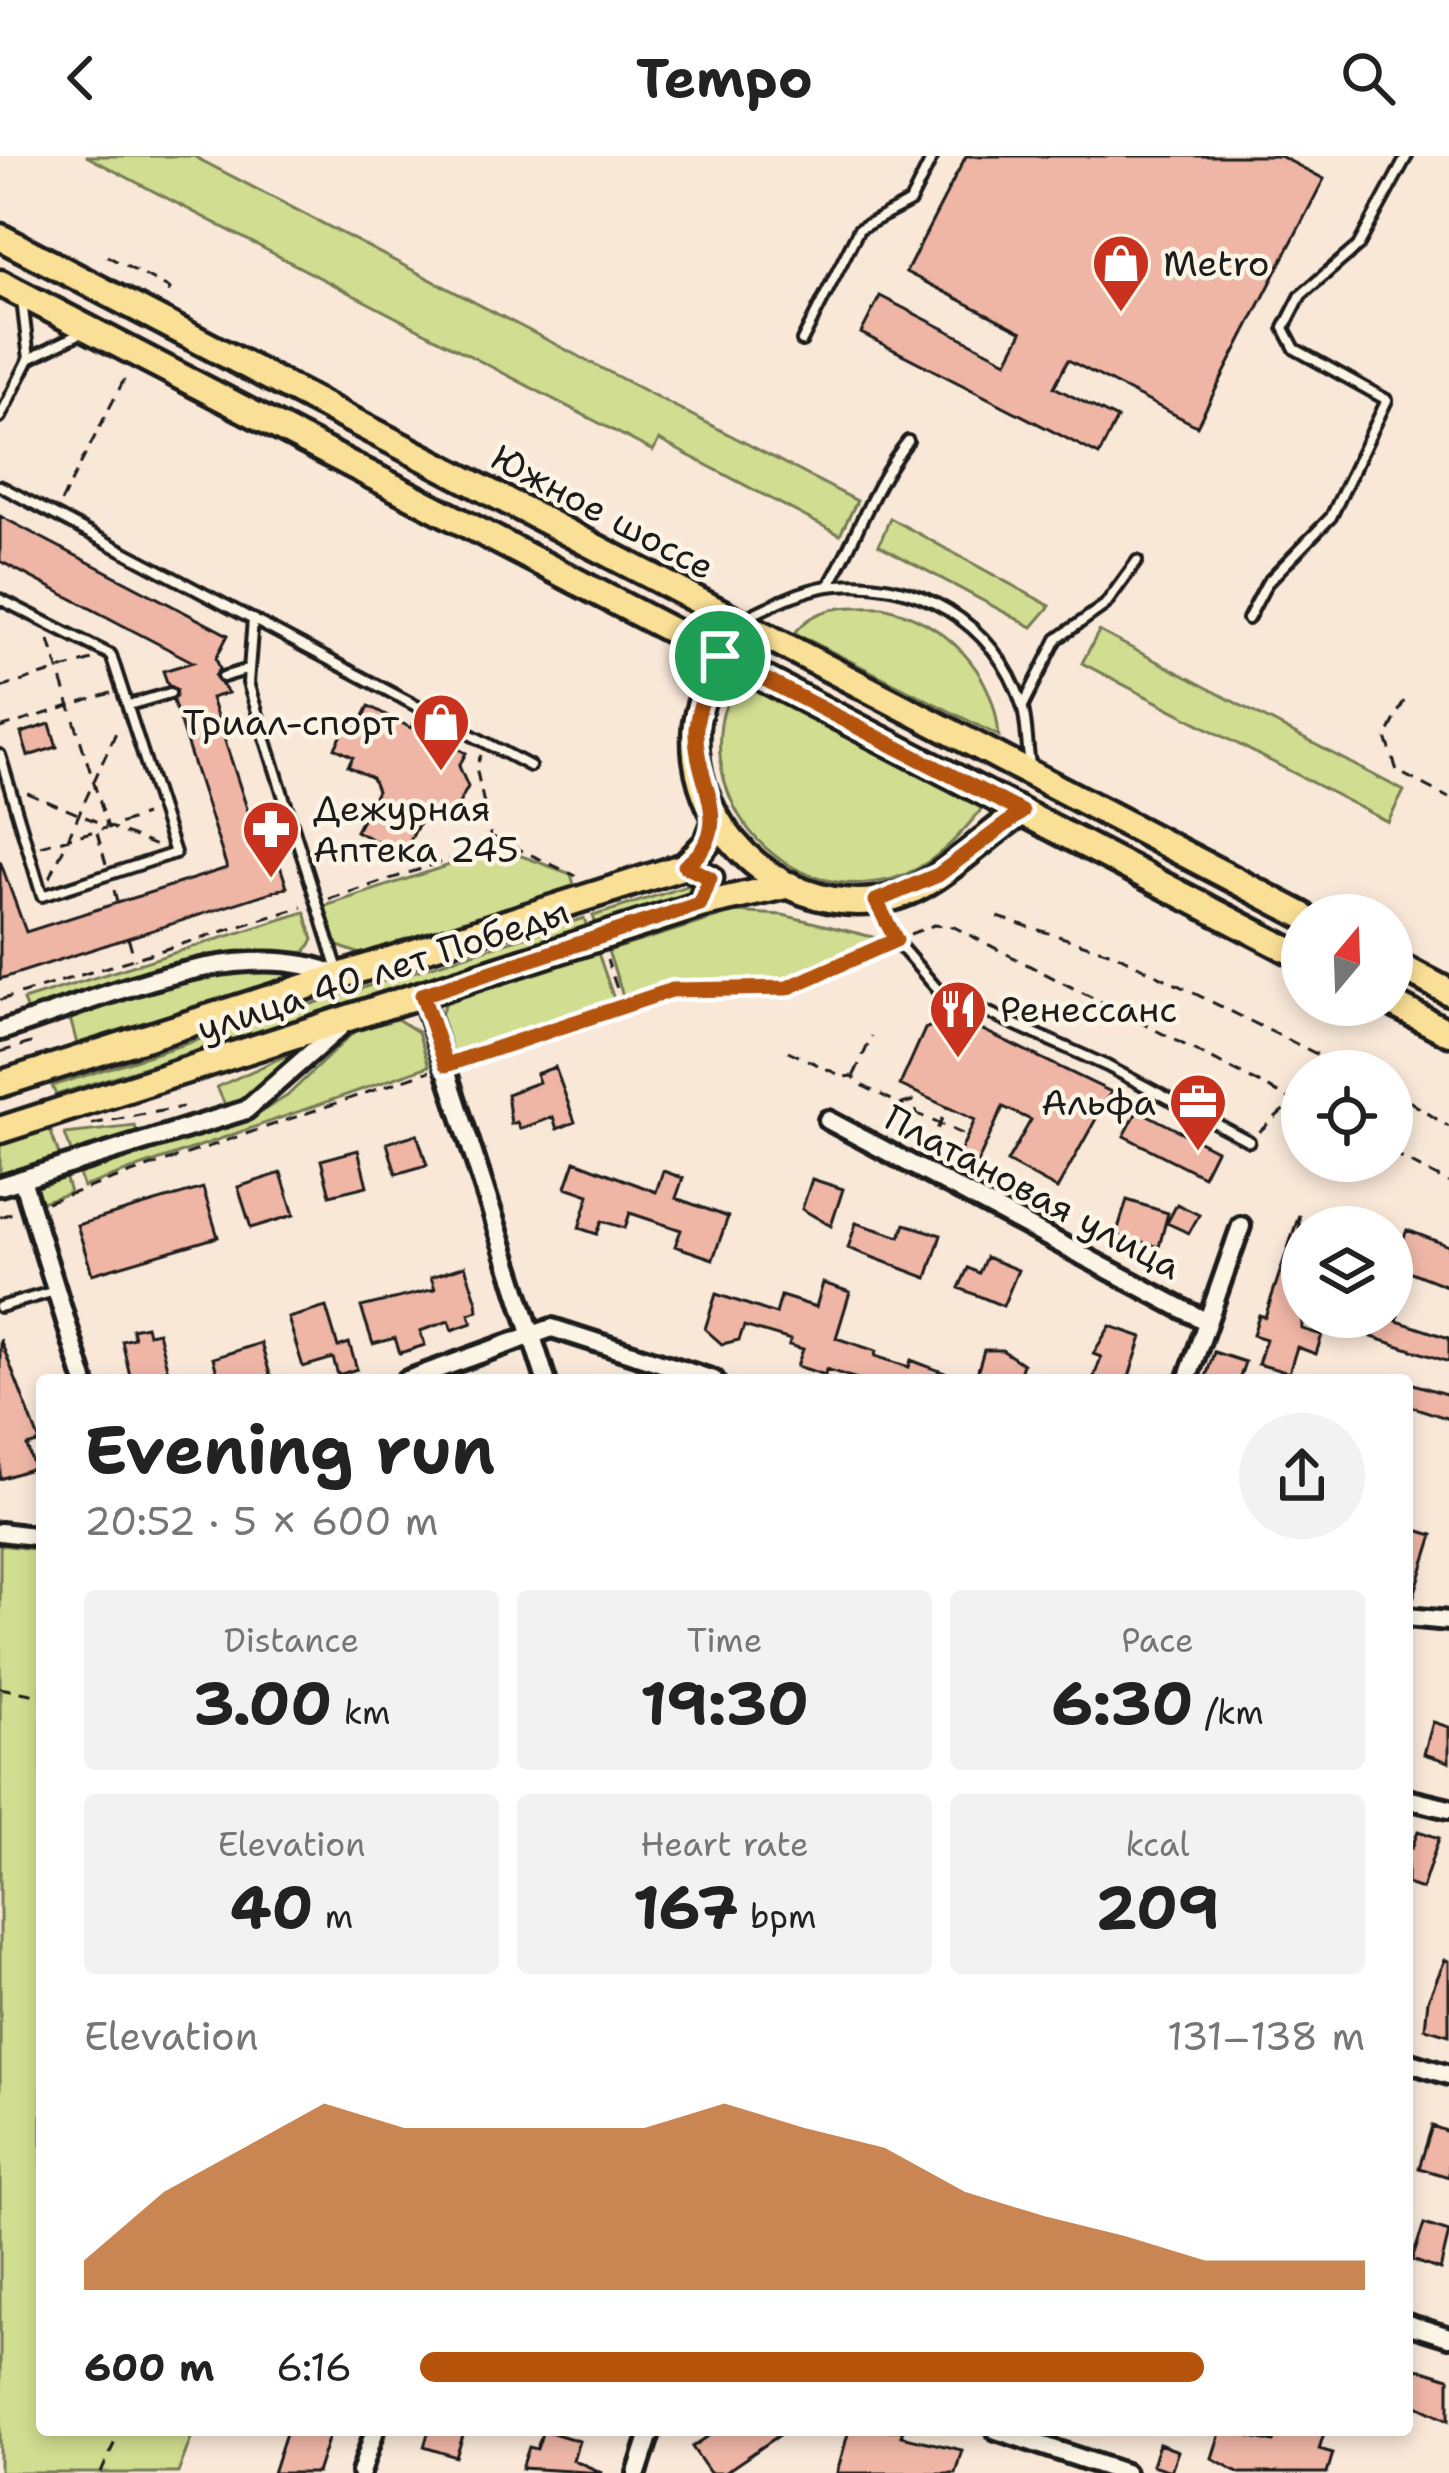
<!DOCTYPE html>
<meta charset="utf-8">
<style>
body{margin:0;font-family:"Shantell Sans",sans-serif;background:#f2f2f2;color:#222;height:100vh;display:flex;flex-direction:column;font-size:45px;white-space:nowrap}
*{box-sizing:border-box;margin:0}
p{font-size:39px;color:#767676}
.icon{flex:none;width:66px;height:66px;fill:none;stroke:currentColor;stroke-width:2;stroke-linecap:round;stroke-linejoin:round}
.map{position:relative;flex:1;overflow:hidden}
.panel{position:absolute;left:36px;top:1218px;width:1377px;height:1062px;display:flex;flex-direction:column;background:#fff;border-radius:12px;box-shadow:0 6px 18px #0003}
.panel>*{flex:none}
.needle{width:78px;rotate:19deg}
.controls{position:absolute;left:1281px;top:738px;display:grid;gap:24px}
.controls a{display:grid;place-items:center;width:132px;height:132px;border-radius:50%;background:#fff;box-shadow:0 6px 18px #0003;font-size:60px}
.pin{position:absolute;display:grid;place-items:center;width:102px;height:102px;color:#fff;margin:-51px;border:6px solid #fff;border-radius:50%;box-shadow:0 3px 12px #0007}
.round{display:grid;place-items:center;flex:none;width:126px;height:126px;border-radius:63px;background:#f2f2f2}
.overview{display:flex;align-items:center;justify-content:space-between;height:204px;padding:0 48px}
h1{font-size:66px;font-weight:700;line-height:90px}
.metrics{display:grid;grid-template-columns:repeat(3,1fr);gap:18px;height:204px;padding:12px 48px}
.metrics div{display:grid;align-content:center;border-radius:12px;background:#f2f2f2;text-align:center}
.metrics b{font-size:60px;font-weight:700}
.metrics small{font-size:33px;font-weight:400}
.metrics p{font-size:33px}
.chart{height:336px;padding:24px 48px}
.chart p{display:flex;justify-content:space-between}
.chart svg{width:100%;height:216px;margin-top:12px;fill:#b45309;opacity:.7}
ul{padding:0 48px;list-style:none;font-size:39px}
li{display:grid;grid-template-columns:192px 144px 1fr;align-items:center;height:90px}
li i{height:30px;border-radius:15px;background:#b45309}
header{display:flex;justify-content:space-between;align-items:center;height:156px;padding:0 48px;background:#fff;font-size:54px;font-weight:700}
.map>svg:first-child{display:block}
.green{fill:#d1dd90;stroke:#767c56;stroke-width:3}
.building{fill:#efb6a6;stroke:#1c1c1c;stroke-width:3}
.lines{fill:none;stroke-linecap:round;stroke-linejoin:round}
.lane-casing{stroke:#1c1c1c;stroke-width:16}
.street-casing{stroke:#1c1c1c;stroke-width:26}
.primary-casing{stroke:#1c1c1c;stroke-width:33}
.path{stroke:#1c1c1c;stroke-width:3;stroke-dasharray:12 9;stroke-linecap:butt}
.lane{stroke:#fcf5e5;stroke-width:8}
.street{stroke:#fcf5e5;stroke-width:16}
.primary{stroke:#fadf96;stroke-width:24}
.route-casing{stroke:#fff;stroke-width:24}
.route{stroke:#b45309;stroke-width:15}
.labels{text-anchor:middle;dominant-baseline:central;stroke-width:9;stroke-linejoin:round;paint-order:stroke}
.poi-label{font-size:36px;fill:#1c1c1c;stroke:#fcf5e5;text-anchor:start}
.street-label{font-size:36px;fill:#1c1c1c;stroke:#fcf5e5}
</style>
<header><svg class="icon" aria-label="back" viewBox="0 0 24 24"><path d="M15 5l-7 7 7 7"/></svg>Tempo<svg class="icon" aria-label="search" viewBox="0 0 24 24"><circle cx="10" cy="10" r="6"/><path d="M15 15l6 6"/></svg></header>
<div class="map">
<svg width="1449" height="2317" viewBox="0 0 1449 2317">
<rect width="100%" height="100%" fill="#f9e8d8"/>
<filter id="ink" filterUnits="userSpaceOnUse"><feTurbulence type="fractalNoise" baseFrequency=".00833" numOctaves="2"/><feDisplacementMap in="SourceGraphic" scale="24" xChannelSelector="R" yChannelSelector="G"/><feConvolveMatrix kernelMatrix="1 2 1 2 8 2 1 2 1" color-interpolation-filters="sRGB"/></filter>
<g filter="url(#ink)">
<path class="green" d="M86,0H193L857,345L840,379L659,284L653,295Z
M890,362L1050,450L1032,471L879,389Z
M883,451C945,466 994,513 999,580L795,477C816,449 849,450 883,451Z
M1099,475L1404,635L1388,666L1082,507Z
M737,524L984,650C960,680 931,713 892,723C795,748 707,665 721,567C723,553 731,537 737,524Z
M491,689L571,718L575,732L363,799L335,789L322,751L471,702Z
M690,729L693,737L596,768L593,760Z
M305,756L313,784L305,796L205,799L27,856L23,844Z
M734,756L783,759L877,782L783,829L673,830L625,846L608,795Z
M584,762L587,771L56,939L52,930Z
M598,797L616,849L451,903L438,866L446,846Z
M308,815L77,888L70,862L209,817Z
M397,863L418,876L429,910L83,1031L79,1018L251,962L287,940L355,875Z
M307,890L255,937L226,951L217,931Z
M135,970L138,978L72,998L65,978Z
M50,973L60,1002L0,1021V988Z
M65,1020L70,1037L32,1049L33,1033Z
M0,1389L42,1394V2274H194L178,2317H0Z"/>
<path class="building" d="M966,0H1280L1324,23L1197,270L1068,204L1054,231L1117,263L1099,299L861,177L880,140L1007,205L1022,176L906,116Z
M0,360L228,479L216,502L220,513L215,520L228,537L211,542L255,677L268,673L287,731L0,823V705L26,776L227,712L173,545L177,534L168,529L163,515L193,506L0,405Z
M369,550L411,572L417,560L446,575L452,590L466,597L459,610L468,631L447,669L424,657L403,699L356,675L377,635L372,622L348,610L353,601L335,592L350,563L360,568Z
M50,568L57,591L28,600L21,577Z
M954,860L1111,936L1057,1033L1007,1006L1031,964L1003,951L975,1012L956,1004L975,964L900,929L925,873Z
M555,911L575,966L557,973L553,961L520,973L517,966L511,968L507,938L539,926L536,918Z
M1138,954L1216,994L1203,1020L1124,980Z
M417,978L427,1009L396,1018L387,987Z
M358,994L367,1030L330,1039L321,1004Z
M575,1005L656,1036L663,1015L683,1022L676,1042L728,1061L713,1103L675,1090L681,1074L630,1057L625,1072L602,1065L597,1078L579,1072L589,1039L566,1031Z
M281,1017L294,1059L251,1072L238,1031Z
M812,1023L843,1033L831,1070L802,1053Z
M203,1032L218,1081L92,1118L77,1069Z
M1127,1044L1168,1057L1159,1091L1116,1079Z
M1177,1048L1199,1059L1189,1077L1167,1067Z
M1299,1059L1302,1173L1322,1179L1316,1198L1297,1191L1289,1217L1258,1208L1266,1183L1253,1179L1259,1159L1265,1161Z
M856,1067L900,1081L905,1068L941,1079L927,1122L848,1092Z
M1407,1074L1449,1090V1131L1393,1109Z
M986,1101L1018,1114L1003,1150L959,1132L968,1112L979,1117Z
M465,1110L477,1146L478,1155L469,1158L472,1167L452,1174L449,1165L420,1175L425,1189L400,1197L395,1182L373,1188L361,1151L435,1133L431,1121Z
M823,1127L850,1136L836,1182L876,1195L875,1200L909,1211L911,1204L963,1224H860L826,1213L825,1219L797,1210L803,1193L789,1189L791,1184L744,1170L739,1184L722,1188L705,1173L716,1138L776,1158L781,1140L816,1151Z
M326,1151L338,1191L349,1187L357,1213L338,1219L333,1202L303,1211L288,1162Z
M1378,1161H1398L1397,1165L1449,1182V1206L1372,1181Z
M146,1170L148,1178L158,1176L170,1224H131L122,1185L134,1182L132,1173Z
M1110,1170L1142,1181L1128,1224H1093L1101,1201L1093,1198Z
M0,1183L40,1286L27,1290L34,1312L0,1323Z
M261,1187L271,1222L219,1224L213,1202Z
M984,1194H1002L1023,1208L1018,1224H975Z
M1214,1196L1245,1206L1239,1224H1205Z
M1407,1226L1449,1239V1263L1407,1249Z
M1410,1372L1433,1379L1411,1449L1407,1448Z
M1433,1566L1449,1571V1606L1424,1598Z
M1418,1675L1439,1682L1422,1733L1407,1728V1690L1412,1692Z
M1445,1804L1449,1805V1879L1425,1872L1428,1844Z
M1432,1970L1449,1976V2021L1419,2012Z
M1424,2068L1449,2076L1440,2114L1412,2104Z
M1407,2209L1449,2222V2264L1407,2244Z
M287,2274H331L317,2317H273Z
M429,2274H465L456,2301L424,2291Z
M543,2274L579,2285L573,2304L603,2317L522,2312L529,2291L537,2293Z
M718,2274H787L724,2317H710L692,2291Z
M849,2274H903L901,2280L962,2294L955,2317H837Z
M1221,2274L1274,2286L1278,2274H1325L1319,2293L1333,2297L1327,2317H1240L1212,2302Z
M1159,2288L1178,2295L1171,2315L1152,2309Z"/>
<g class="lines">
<g class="lane-casing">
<path id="lane" d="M802,185L859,73L910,46L933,0
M29,203L81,177
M0,261L29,203L22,144
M0,330L530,610
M829,429C859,378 871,332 908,285
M0,443L111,499L175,697L42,740L0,599
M253,463L248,527L338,814
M743,463C770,450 798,435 828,430C913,418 996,466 1022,549C1028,569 1026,592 1031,613
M1248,463L1267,427L1331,361L1387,244L1295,193L1284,172L1301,139L1358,90L1407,0
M223,521L249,513
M129,549L170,537
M1023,550L1057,483L1105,449L1137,405
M879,751L895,784L938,834L1107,910L1249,985
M0,1151L55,1135"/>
</g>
<g class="street-casing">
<path id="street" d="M422,839L546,1224
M0,875C97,845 242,775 339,820
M828,964L1207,1166
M22,1023L84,1224
M0,1030L246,954L345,867
M407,1224L552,1172L714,1224
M1187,1224L1241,1070
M0,1376L42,1381
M1407,1461L1449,1465
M1407,1643L1449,1653
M1407,1906L1449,1919
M1407,2168L1449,2181
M996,2274L1125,2317
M361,2317L375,2274
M637,2317L651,2274"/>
</g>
<g class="primary-casing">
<path id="primary" d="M0,81L1302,759
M0,127L1302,801
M720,500C711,522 699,545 696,569C686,668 776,756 875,745C933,739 975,685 1022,656
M685,710L710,722L700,749
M1392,806L1449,836
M1392,847L1449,877
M0,928L685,710L708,686L716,665
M0,974L700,749L790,729"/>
</g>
<path class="path" d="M107,100L170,133L165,143
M61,346L128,216
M49,484L108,672L145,659
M0,532L92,504
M1404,545L1386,581L1397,615L1449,642
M0,572L111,537
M27,637L156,690
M97,677L106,708
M493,681L576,720
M40,690L106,672
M50,722L118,572
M114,734L117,747
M329,743L476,695L491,681L476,611L481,599
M998,761L1115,798L1351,915
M910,778L934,769L954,771L1302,949
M128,782L135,803
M0,844L302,751
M623,850L672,834L787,832L884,789
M788,895L844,921L853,920L859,928L902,949L905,961L917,958
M0,896L34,886
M462,904L623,850L607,804
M854,919L872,880
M1392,934L1449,971
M902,948L913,945L917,958L967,980
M92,968L183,951
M1259,976L1292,946
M929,992L947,951
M1392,997L1449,1027
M47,1046L430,915
M0,1061L15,1056
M0,1532L42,1540
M101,2317L120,2274"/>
<use href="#lane" class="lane"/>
<use href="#street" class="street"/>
<use href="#primary" class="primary"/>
</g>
</g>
<g class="lines" filter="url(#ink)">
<g class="route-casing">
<path id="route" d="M720,500L1022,656L938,719L876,745L896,784L787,832L672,834L446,909L422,839L700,748L710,722L685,710C740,670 693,626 696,572C698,547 711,522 720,500Z"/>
</g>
<use href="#route" class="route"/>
</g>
<defs>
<g id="shop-pin" transform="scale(3)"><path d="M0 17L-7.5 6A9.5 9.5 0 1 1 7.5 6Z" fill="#c8321e" stroke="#fcf5e5"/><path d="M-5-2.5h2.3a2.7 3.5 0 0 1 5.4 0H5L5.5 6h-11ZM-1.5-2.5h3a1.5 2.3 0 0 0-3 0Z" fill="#fff"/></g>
<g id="pharmacy-pin" transform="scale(3)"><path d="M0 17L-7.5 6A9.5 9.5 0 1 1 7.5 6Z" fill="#c8321e" stroke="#fcf5e5"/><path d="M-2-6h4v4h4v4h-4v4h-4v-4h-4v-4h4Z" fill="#fff"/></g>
<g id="restaurant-pin" transform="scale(3)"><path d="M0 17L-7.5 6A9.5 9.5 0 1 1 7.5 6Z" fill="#c8321e" stroke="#fcf5e5"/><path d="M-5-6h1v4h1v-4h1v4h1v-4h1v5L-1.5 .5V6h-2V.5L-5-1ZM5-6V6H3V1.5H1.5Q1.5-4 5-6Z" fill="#fff"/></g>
<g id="office-pin" transform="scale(3)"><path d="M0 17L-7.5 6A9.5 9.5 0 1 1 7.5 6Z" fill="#c8321e" stroke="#fcf5e5"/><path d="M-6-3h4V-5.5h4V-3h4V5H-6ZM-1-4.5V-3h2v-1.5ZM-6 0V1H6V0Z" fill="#fff"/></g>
</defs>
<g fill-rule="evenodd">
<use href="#shop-pin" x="1121" y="107"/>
<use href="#shop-pin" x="441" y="566"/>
<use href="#pharmacy-pin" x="271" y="673"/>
<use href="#restaurant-pin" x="958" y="853"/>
<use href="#office-pin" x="1198" y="946"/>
</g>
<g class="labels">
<g class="poi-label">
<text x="1163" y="107">Metro</text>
<text x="399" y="566" text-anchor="end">Триал-спорт</text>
<text x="313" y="652">Дежурная<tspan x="313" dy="41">Аптека 245</tspan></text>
<text x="1000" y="853">Ренессанс</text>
<text x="1156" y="946" text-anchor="end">Альфа</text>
</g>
<g class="street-label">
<text transform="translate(603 356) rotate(28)">Южное шоссе</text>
<text transform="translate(383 814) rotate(-18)">улица 40 лет Победы</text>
<text transform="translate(1033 1036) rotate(28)">Платановая улица</text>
</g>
</g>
</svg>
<div class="controls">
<a><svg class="needle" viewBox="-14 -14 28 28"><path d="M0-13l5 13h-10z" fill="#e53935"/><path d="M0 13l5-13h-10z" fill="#767676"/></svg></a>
<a><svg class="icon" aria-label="locate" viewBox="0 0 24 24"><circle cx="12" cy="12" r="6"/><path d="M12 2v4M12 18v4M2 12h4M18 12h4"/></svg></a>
<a><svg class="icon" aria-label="layers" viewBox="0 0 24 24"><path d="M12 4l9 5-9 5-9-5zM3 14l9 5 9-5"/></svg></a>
</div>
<div class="pin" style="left:720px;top:500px;background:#1e9e55"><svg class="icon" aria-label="arrive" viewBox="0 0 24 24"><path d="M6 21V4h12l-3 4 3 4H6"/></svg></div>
<section class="panel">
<div class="overview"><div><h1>Evening run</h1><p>20:52 · 5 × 600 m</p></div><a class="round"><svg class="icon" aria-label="share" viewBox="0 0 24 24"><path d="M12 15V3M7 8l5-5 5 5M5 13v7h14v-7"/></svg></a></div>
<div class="metrics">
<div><p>Distance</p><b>3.00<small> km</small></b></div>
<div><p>Time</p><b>19:30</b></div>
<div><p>Pace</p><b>6:30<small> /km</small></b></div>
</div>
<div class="metrics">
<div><p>Elevation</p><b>40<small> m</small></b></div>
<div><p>Heart rate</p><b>167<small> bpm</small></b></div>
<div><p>kcal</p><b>209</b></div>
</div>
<div class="chart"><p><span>Elevation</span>131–138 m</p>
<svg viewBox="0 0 160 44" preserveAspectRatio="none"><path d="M0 44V38L10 24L20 15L30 6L40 11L50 11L60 11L70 11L80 6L90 11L100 15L110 24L120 29L130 33L140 38L150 38L160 38V44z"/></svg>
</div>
<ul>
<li><b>600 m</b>6:16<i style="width:83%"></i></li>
</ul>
</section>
</div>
